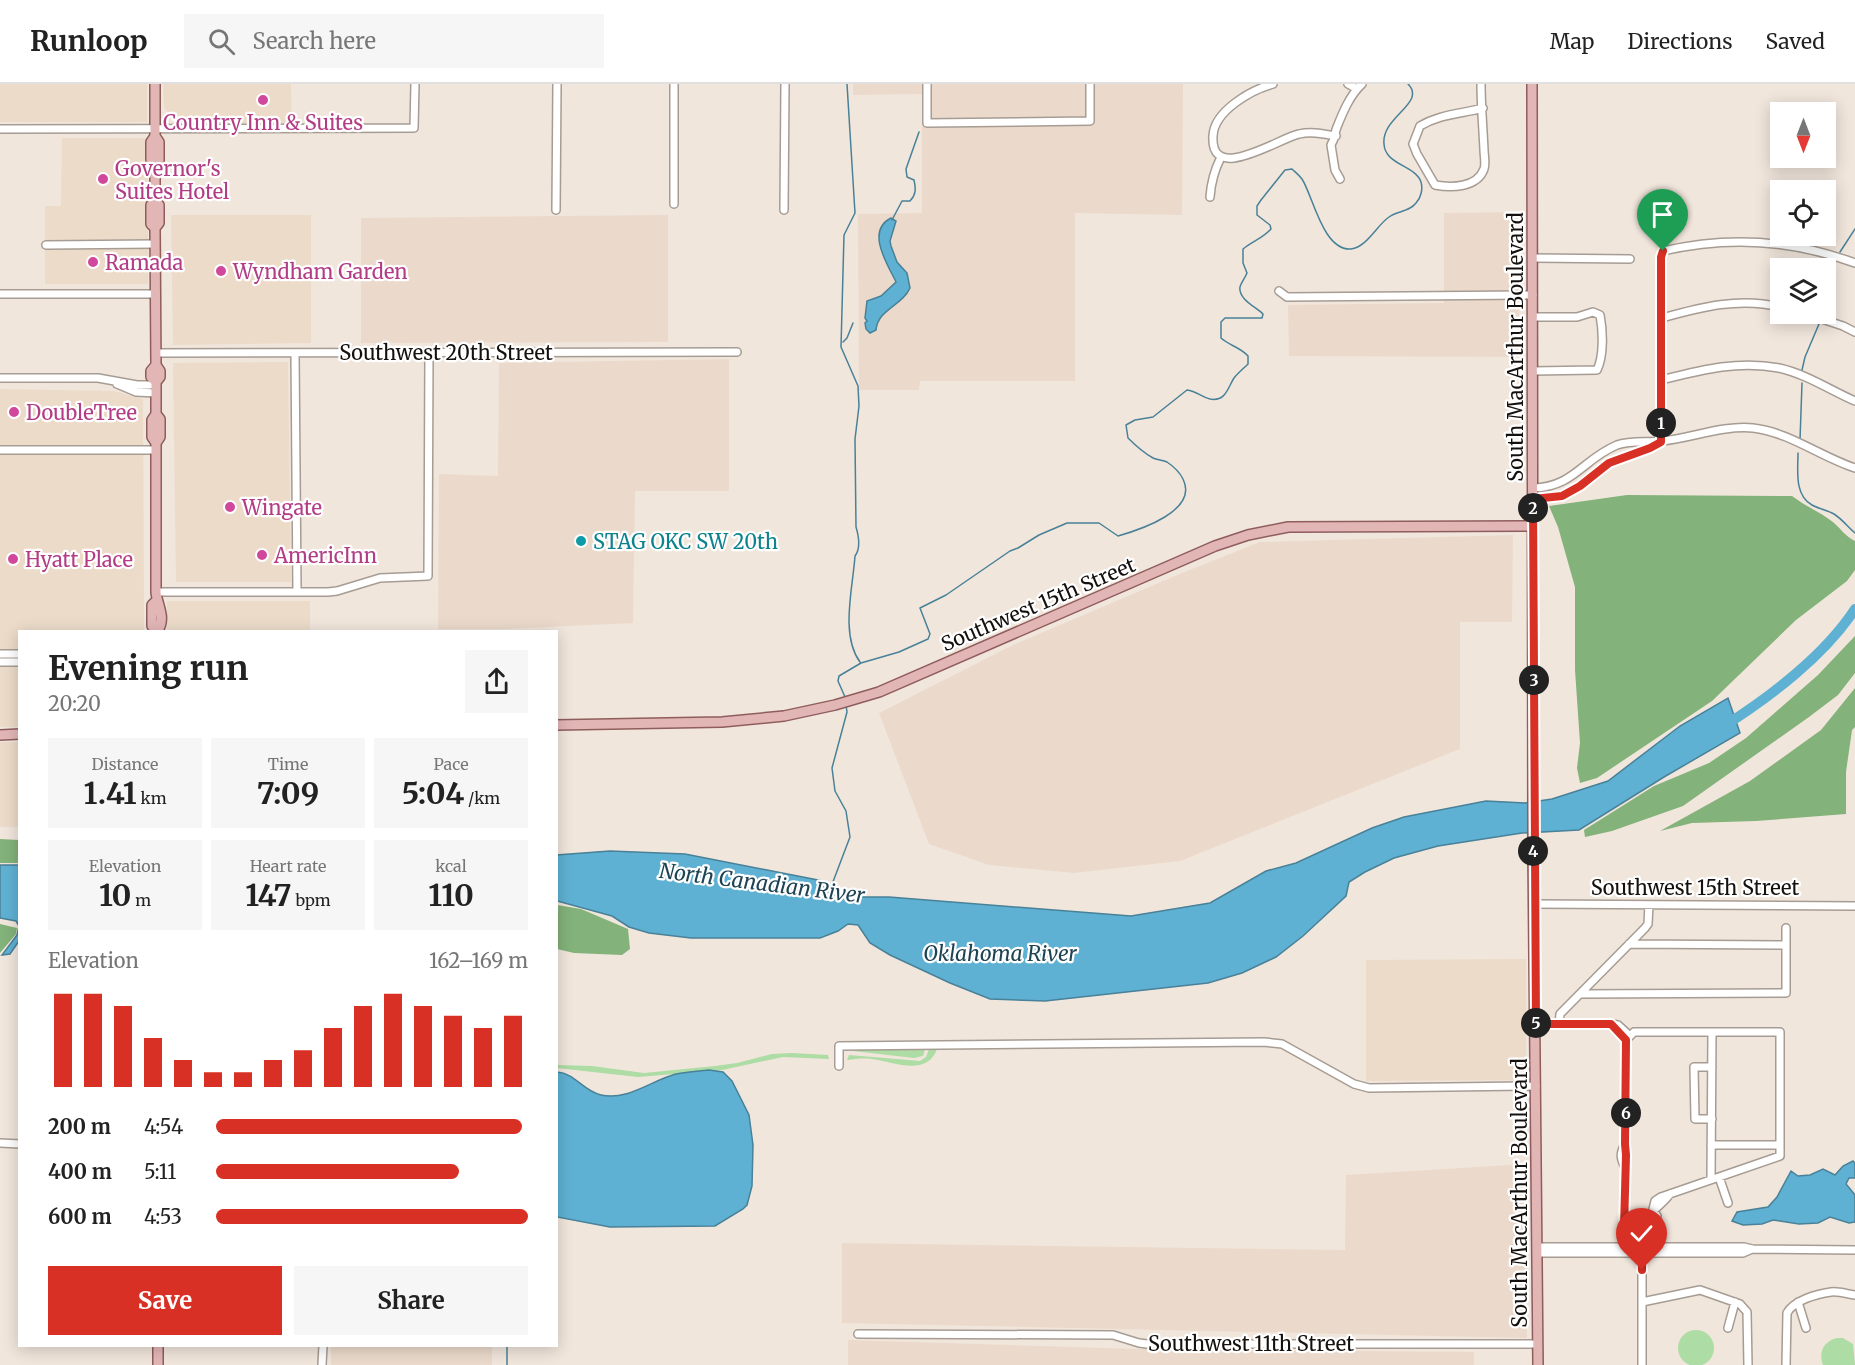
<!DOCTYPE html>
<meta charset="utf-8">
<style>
body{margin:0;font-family:Merriweather,serif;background:#f6f6f6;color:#222;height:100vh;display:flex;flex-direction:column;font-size:22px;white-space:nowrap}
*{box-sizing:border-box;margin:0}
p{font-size:20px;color:#767676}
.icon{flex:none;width:33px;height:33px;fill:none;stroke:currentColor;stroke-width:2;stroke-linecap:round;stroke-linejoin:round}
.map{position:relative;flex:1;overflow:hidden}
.sheet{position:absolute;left:18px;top:546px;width:540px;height:717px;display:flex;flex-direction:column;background:#fff;border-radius:0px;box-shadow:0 3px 15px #0003}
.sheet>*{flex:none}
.needle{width:39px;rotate:180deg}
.fabs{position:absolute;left:1770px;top:18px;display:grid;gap:12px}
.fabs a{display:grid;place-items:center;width:66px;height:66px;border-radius:0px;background:#fff;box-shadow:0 3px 15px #0003;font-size:30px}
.pin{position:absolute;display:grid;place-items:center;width:51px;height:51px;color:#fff;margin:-62px -26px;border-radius:50% 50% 50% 0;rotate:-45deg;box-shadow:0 0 6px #0007}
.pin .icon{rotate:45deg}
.km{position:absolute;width:30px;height:30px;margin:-15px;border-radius:50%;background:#222;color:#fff;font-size:16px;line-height:30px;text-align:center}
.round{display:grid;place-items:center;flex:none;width:63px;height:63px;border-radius:0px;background:#f6f6f6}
.overview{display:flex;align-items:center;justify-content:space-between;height:102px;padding:0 30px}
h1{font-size:33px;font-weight:700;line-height:45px}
.stats{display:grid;grid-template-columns:repeat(3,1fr);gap:9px;height:102px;padding:6px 30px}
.stats div{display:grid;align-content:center;border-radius:0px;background:#f6f6f6;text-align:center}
.stats b{font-size:30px;font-weight:700}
.stats small{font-size:16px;font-weight:400}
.stats p{font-size:16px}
.chart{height:168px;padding:12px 30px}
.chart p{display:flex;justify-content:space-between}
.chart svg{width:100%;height:108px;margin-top:6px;stroke:#d93025;stroke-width:6}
.action{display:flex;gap:12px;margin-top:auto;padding:12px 30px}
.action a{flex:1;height:69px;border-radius:0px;background:#d93025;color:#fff;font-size:24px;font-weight:700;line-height:69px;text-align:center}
.action a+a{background:#f6f6f6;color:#222}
ul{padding:0 30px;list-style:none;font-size:20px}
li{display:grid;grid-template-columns:96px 72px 1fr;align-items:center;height:45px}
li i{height:15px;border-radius:8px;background:#d93025}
header{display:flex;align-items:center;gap:36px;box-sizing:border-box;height:84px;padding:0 30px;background:#fff;border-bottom:2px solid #e0e0e0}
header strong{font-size:28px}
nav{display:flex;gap:33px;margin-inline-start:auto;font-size:21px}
.search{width:420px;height:54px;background:#f6f6f6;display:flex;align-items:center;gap:15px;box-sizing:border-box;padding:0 21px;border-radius:0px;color:#767676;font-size:22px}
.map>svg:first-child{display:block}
.commercial{fill:#ecdbc9}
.built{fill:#ebdacb}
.green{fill:#addca4}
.forest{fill:#83b27a}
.water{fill:#5fb1d3;stroke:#488198;stroke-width:1.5}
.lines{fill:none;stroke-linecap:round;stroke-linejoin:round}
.stream{stroke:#488198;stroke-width:1.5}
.river{stroke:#5fb1d3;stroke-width:10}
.minor-casing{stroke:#a69c93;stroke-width:10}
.major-casing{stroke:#8e5d5c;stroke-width:12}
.minor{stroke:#fff;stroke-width:7}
.major{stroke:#e3b6b6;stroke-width:9}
.route-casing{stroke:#fff;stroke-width:12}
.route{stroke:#d93025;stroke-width:8}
.hotel-dot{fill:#d1479c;stroke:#fff;stroke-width:2}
.culture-dot{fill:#0f9aa8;stroke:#fff;stroke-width:2}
.labels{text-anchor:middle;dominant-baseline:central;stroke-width:4.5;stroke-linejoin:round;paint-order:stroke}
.hotel-label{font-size:20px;fill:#b23c85;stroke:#fff;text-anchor:start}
.street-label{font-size:20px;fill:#14100d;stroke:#fff}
.culture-label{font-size:20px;fill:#0d838f;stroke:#fff;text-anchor:start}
.water-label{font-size:21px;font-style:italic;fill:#1e4352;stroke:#fff}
</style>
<header>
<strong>Runloop</strong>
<div class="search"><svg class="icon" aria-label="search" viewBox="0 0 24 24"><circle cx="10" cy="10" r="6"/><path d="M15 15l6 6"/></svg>Search here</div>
<nav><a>Map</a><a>Directions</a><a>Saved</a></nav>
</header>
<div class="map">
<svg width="1855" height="1281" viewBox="0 0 1855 1281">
<rect width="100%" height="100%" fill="#f1e6dc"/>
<path class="commercial" d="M0,0H147V38H0Z
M163,0H291L292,40L177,38L164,24Z
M62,54H148V200H45V122H61Z
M171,131H311V259L173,261Z
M288,278L291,498H176L173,279Z
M0,305L114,307L143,315L144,522V547L20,548L19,643H0Z
M167,517H310V547H167Z
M0,658H19V743H0Z
M1526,875V996L1366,997V876Z"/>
<path class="built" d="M853,0H1183L1182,131L1075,129V297H920L919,306H859L858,130L922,129V10L853,11Z
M1520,128L1519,273L1289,272L1288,221L1444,219V129Z
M668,131V258L361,259V134Z
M729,275V407H635L633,539L502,545H438L439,390L498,392L499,279Z
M1513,451L1512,538H1460V665L1180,777L1074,789L989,781L929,760L879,629L1011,562L1182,489L1260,458Z
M1526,1080L1527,1254L842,1239V1159L1345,1166L1346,1091Z
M848,1256L1137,1265L1474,1268V1281H848Z
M331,1262H492V1281H331Z"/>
<path class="green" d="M925,965L923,972L914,974L853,967L858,966Z
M929,965H937C927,993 894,978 872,975C864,974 855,975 847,976L849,971L920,977L926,973Z
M792,969L828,971L829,975L783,973L722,986L638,993L557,984V981L592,982L644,989L715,982L737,979L772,970Z
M1678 1264a18 18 0 1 1 36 0a18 18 0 1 1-36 0Z
M1837,1254H1843L1853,1260L1855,1281H1823C1818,1268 1824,1257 1837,1254Z"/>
<path class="forest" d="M1627,411L1792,412C1805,422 1820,428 1833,438C1841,445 1846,453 1855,457V486L1847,497L1796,536L1712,617L1597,694L1580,699L1577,684L1580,659L1575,586V503L1558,443L1549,422Z
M1855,552V589L1838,611L1809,633L1683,722L1612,747L1585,753L1584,746L1654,702L1709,679L1746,654L1818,591Z
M1855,604V643L1852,646L1846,688V730L1756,737L1692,739L1660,747L1750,697L1821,646Z
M0,755L19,756V779H0Z
M557,821L581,825L628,845L630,865L622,871L574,869L557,865Z
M0,840L17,844L16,850L0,869Z"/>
<path class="water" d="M891,134L896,137L890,157L891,162L897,178L907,189L910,204C902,222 878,225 876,246L870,249L866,245L865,239L867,237L865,234L867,217L881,212L896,198C888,181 865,147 891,134Z
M1728,614L1740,649L1664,693L1579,746L1522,749L1438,762L1394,774L1365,788L1349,798L1346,812L1303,852L1276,873L1242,889L1208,899L1045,917L990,915L950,899L890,871L870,859L858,841L848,840L838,847L820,854H691L649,849L629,843L612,832L557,817V771L610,767L685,770L823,797L850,813H889L1131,832L1210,819L1266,787L1296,779L1372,744L1404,733L1486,717L1525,719L1552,715L1608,697L1680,642Z
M0,781H19V857L10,870L2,871L17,851L19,842L16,837L0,834Z
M709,986L723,988L732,997L749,1031L753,1061L752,1102L747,1121L743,1125L715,1142L610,1143L557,1133V988C575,989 583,1007 601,1011C628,1017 652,996 676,990C687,988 698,987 709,986Z
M1853,1077L1855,1079V1094H1849L1846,1100L1855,1111V1138L1849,1139L1830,1133L1818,1139L1799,1140L1773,1136L1762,1140L1743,1141L1732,1137L1737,1128L1768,1123L1777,1113L1791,1087L1798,1092L1810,1091L1823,1085L1835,1091L1843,1082Z"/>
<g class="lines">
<path class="stream" d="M847,0L855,129L844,151L841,263L858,302L859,322L855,355L856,443C859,453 861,464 855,472C853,503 840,551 860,578
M892,136L902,117H910C916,111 916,105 914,96L907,93L906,85L919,48
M1840,168L1855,145
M1826,217L1835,180
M843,258L847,254L853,239
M1802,286L1805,273L1819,240
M1800,356L1802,299
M1798,369C1798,386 1794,411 1812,421C1819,425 1827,426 1834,430C1842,435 1848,443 1855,449
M845,613L838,597L839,592L861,579L899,568L928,555L930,550L920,524L946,511L1010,467L1018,464L1039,451L1067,439H1099L1118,452C1139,446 1199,427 1183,395C1180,389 1173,382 1167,378C1163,376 1157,376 1153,374C1144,369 1135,361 1128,354L1126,341L1135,336L1153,333L1187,306C1196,307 1202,313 1210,315C1226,318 1228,303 1234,294C1238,289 1244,284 1248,280V272C1240,263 1230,262 1221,254V238L1225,234H1262L1263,230C1256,223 1238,215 1240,203C1241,199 1245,194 1247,189L1243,179V165C1253,157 1263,154 1271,145L1270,141L1257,131V122L1261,116L1285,86L1292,85C1295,88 1299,91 1302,95C1313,112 1323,167 1351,165C1367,163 1377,141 1389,133C1398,126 1408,129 1416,119C1421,114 1423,105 1421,98C1415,81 1385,81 1384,60C1381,33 1427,19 1408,0
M831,803L850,753L846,727L835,707L832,684L847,628L846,621
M507,1262V1281"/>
<path class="river" d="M1724,642C1770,613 1825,571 1855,525"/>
<g class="minor-casing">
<path id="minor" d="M674,0V120
M927,0V39L1090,37V0
M1273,0C1251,6 1214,27 1213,52C1210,101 1279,54 1299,50C1312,47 1324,50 1336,52
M1348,0L1357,5
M1481,0C1481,22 1483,44 1484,66C1484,71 1486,80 1484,85C1477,104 1451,104 1435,101L1417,70L1413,60L1420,42C1440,30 1461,30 1483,24
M0,45L414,44L415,0
M1340,95L1335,86L1331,61C1336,53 1334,50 1337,43C1343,28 1350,11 1362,0
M1210,113C1211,98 1214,87 1221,73
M556,126L557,0
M784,126L785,0
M46,161L155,160
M1533,174L1630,175
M1279,207L1287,213L1533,211
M0,210H156
M1807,230L1843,242L1855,248
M1533,233H1577L1593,228L1600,231C1603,247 1604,272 1597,286L1533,287
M1662,234C1701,223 1740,213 1780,223
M156,269L737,268
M295,269L297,507
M0,294H98L137,301H156
M1661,296C1701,286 1738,276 1779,284C1806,290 1830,306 1855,317
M117,300L136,308L156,309
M1661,358V173L1663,167C1727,152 1793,156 1855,179
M0,366H156
M1533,404C1574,403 1583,375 1617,361C1631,356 1648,359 1662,357C1692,354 1723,341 1753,344C1789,348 1821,373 1855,384
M1533,415L1562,412L1580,402L1609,379L1650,364L1659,359
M156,508H328L337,507L380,494L428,492L429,268
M0,570H20
M0,578H20
M1535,820L1855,822
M1786,844V861
M1580,910L1786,909V861L1629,860
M1611,940L1626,956
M1536,941L1611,940L1618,941L1629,951
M1559,941L1560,930L1645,844L1648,840L1649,821
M839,982V962L1264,958L1282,960L1354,1000L1369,1004L1536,1002
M1712,1035H1695L1694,983H1712
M0,1059L20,1060
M1711,1061H1780
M1625,1083C1620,1074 1620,1069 1625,1060
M1719,1093L1728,1119
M1711,1095L1712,948
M1537,1163H1744L1752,1165L1855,1166
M1624,1163L1626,1067L1625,1060L1626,956L1634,948H1780V1072L1661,1113L1655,1117L1653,1125L1657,1132L1653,1140L1639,1143L1624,1144
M1638,1165L1639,1140C1649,1129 1661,1122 1670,1110
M1537,1169H1743L1752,1165
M1642,1218L1700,1206L1740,1220L1747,1228L1748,1281
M1798,1218L1806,1244
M1728,1244L1735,1218
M858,1250L1113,1251L1139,1259L1147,1260H1538
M322,1281L323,1262
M1642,1281V1167
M1786,1281L1787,1229C1794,1216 1817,1210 1831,1208C1839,1207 1847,1210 1855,1211"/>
</g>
<g class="major-casing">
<path id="major" d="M155,0V52L151,58V76L155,81
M1532,0L1533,770L1538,1281
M155,52L159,58V77L155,81V116L151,121V140L155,144
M155,116L159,121V139L155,144L156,281L151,287V293L156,298
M156,281L160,287V293L156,298V330L160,335V353L156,359V508C157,521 167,534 157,548
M156,330L152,336V353L156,359
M157,516L152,521V542L157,547
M556,641L722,638L784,632L835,621L879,608L1215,462L1248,451L1288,443L1533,442
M0,651L20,650
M158,1262V1281"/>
</g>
<use href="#minor" class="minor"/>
<use href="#major" class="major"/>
</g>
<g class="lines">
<g class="route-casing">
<path id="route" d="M1642,1186V1169H1638L1639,1143L1624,1144L1626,1071L1625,1060L1626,956L1611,940H1536L1533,415L1562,412L1580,402L1609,379L1650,364L1661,358V173L1663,167"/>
</g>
<use href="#route" class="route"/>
</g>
<g class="hotel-dot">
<circle cx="263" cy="16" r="6"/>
<circle cx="103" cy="95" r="6"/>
<circle cx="93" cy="178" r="6"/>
<circle cx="221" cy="187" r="6"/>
<circle cx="14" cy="328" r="6"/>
<circle cx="230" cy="423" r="6"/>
<circle cx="262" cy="471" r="6"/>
<circle cx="13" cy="475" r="6"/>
</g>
<circle class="culture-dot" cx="581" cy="457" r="6"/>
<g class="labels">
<g class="hotel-label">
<text x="263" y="38" text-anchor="middle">Country Inn &amp; Suites</text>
<text x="115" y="84">Governor's<tspan x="115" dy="23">Suites Hotel</tspan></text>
<text x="105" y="178">Ramada</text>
<text x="233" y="187">Wyndham Garden</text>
<text x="26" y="328">DoubleTree</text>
<text x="242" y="423">Wingate</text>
<text x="274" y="471">AmericInn</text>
<text x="25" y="475">Hyatt Place</text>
</g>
<g class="street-label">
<text transform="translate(1515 263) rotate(-90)">South MacArthur Boulevard</text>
<text x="446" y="268">Southwest 20th Street</text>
<text transform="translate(1038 520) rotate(-23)">Southwest 15th Street</text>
<text x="1695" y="803">Southwest 15th Street</text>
<text transform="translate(1519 1109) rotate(-90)">South MacArthur Boulevard</text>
<text x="1251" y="1259">Southwest 11th Street</text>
</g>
<g class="culture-label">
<text x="593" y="457">STAG OKC SW 20th</text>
</g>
<g class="water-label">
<text transform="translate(762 799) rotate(7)">North Canadian River</text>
<text x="1000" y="869">Oklahoma River</text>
</g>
</g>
</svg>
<div class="fabs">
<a><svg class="needle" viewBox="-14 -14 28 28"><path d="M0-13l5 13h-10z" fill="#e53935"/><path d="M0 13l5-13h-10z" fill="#767676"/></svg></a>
<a><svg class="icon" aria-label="locate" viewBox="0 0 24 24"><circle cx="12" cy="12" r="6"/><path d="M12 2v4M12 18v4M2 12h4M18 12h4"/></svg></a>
<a><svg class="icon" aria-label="layers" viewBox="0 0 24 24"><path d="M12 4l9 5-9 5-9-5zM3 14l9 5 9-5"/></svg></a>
</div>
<div class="pin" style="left:1663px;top:167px;background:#1e9e55"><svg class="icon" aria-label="arrive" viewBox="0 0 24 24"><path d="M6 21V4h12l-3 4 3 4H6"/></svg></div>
<div class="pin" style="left:1642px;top:1186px;background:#d93025"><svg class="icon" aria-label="check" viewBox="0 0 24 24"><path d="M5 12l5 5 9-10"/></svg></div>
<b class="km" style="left:1661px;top:339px">1</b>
<b class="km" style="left:1533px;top:424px">2</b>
<b class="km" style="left:1534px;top:596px">3</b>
<b class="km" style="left:1533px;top:767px">4</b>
<b class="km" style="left:1536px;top:939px">5</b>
<b class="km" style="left:1626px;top:1029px">6</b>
<section class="sheet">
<div class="overview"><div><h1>Evening run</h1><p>20:20</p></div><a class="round"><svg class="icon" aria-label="share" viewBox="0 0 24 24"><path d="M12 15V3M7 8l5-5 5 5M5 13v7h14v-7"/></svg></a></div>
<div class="stats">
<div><p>Distance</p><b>1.41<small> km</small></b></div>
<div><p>Time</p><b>7:09</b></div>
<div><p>Pace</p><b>5:04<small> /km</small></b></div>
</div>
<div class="stats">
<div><p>Elevation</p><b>10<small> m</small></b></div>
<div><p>Heart rate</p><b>147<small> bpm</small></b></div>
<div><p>kcal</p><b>110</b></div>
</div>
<div class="chart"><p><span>Elevation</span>162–169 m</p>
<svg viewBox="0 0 160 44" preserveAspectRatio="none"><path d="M5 44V6M15 44V6M25 44V11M35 44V24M45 44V33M55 44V38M65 44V38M75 44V33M85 44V29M95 44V20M105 44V11M115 44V6M125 44V11M135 44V15M145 44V20M155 44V15"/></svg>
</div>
<ul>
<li><b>200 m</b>4:54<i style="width:98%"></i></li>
<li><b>400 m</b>5:11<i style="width:78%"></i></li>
<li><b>600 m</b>4:53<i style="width:100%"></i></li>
</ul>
<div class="action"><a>Save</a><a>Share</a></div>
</section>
</div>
